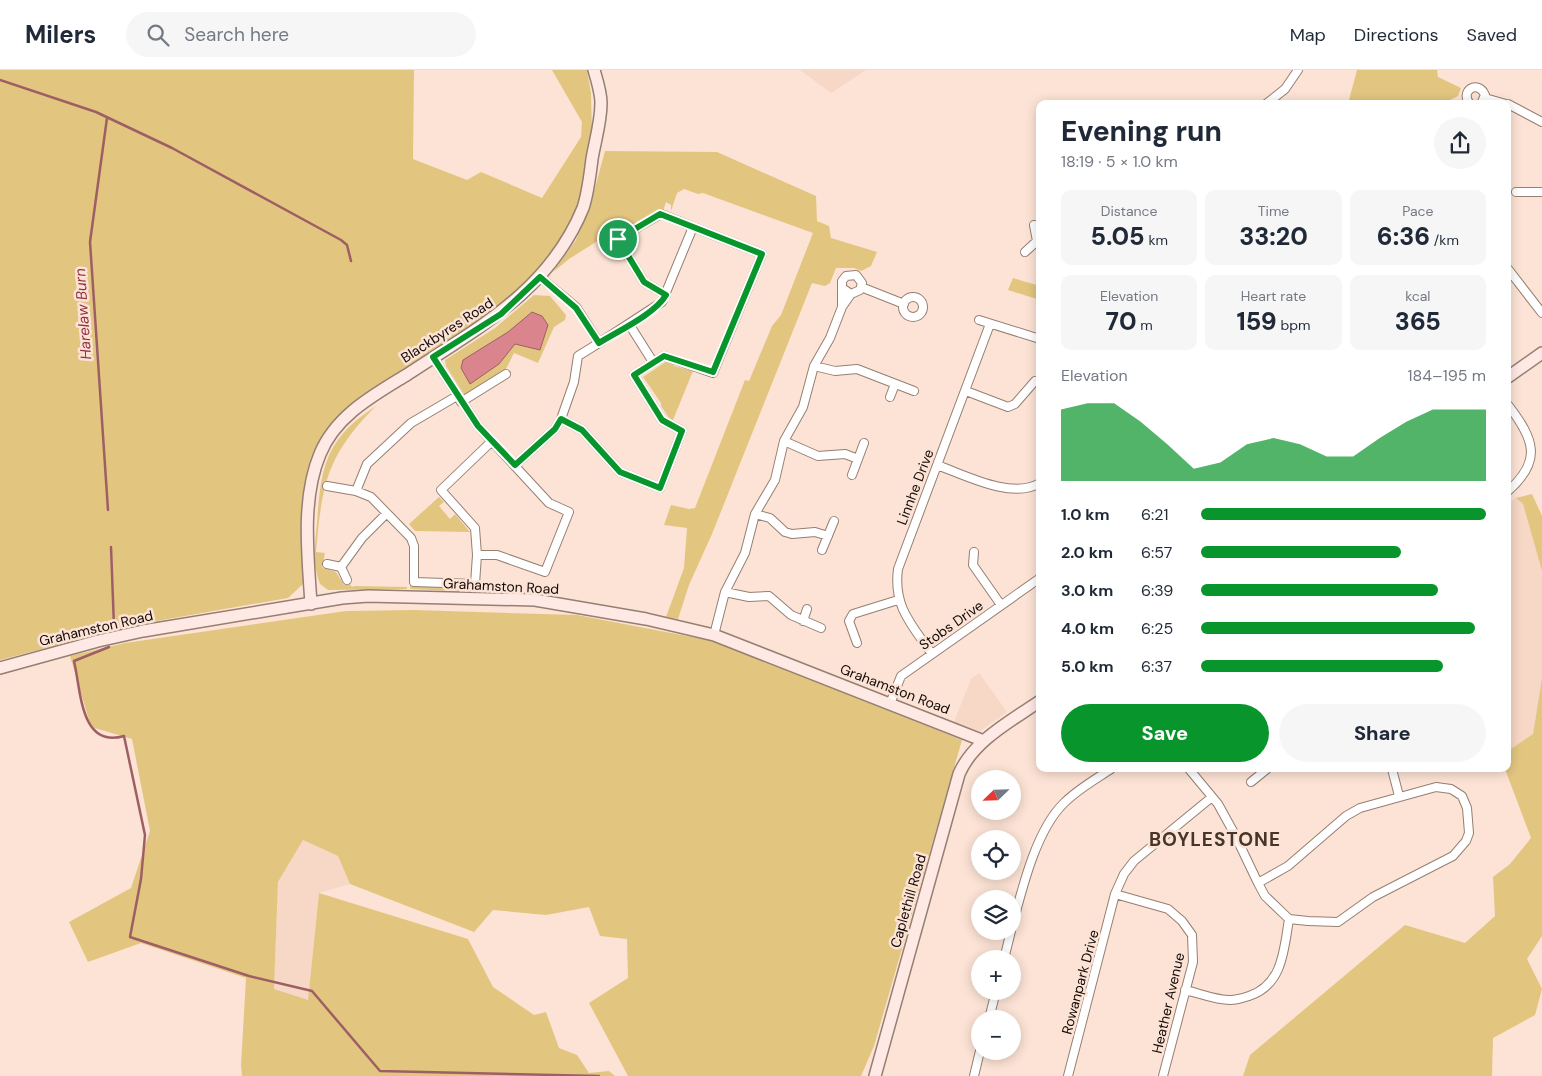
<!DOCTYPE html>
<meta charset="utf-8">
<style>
body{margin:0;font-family:"DM Sans",sans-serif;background:#f6f6f7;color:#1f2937;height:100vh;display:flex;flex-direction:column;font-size:19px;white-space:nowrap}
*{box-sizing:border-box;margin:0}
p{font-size:16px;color:#747a83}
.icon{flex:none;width:28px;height:28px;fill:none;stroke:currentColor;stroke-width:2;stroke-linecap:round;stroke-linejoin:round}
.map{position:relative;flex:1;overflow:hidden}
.details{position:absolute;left:1036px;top:30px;width:475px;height:672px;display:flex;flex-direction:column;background:#fff;border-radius:10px;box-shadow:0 2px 12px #0003}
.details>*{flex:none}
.needle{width:32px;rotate:247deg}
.buttons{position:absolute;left:971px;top:700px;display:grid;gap:10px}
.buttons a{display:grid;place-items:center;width:50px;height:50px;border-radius:50%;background:#fff;box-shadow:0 2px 12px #0003;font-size:25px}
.pin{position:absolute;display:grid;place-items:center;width:42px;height:42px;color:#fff;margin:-21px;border:2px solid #fff;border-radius:50%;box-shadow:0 1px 5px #0007}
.round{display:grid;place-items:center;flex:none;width:52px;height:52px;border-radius:26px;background:#f6f6f7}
.headline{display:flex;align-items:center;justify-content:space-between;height:85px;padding:0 25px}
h1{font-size:28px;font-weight:800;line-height:38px}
.metrics{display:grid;grid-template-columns:repeat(3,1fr);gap:8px;height:85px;padding:5px 25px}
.metrics div{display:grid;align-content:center;border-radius:10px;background:#f6f6f7;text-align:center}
.metrics b{font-size:25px;font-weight:800}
.metrics small{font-size:14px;font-weight:400}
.metrics p{font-size:14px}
.chart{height:140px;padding:10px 25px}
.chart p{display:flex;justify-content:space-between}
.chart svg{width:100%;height:90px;margin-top:5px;fill:#08952b;opacity:.7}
.action{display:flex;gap:10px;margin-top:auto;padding:10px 25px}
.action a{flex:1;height:58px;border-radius:30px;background:#08952b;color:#fff;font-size:20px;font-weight:800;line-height:58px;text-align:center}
.action a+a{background:#f6f6f7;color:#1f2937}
ul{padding:0 25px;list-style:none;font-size:16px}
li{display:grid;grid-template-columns:80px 60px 1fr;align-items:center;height:38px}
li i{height:12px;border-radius:6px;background:#08952b}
header{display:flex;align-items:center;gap:30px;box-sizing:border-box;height:70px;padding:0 25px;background:#fff;border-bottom:1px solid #e0e1e3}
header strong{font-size:24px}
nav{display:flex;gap:28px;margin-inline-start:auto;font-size:18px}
.search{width:350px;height:45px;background:#f6f6f7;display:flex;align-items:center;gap:12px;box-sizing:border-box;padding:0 18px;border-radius:28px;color:#747a83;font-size:19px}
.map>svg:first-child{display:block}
.built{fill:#f7d7c5}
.green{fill:#e2c680}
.water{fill:#da848d;stroke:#9e5f64}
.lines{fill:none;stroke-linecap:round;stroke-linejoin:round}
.stream{stroke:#9e5f64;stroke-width:2.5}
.street-casing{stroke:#957f72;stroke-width:10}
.secondary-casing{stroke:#957f72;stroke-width:14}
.street{stroke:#fff;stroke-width:8}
.secondary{stroke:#ffe9e4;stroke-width:11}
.route-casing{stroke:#fff;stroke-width:10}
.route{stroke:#08952b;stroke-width:6}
.labels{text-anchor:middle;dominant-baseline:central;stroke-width:5;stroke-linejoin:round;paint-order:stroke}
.street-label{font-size:14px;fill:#120a06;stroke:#fce3d5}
.water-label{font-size:15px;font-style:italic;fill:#932d40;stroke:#fce3d5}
.district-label{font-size:19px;font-weight:bold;letter-spacing:1px;fill:#48352a;stroke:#fce3d5}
</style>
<header>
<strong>Milers</strong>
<div class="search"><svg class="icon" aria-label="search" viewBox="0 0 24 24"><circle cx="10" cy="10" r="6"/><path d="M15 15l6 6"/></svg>Search here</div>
<nav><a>Map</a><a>Directions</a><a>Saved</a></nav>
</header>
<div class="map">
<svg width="1542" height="1006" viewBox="0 0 1542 1006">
<rect width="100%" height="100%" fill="#fce3d5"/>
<path class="built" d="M800,0H866L831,23Z
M1516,428L1523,434L1542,501V608L1533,664L1508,681V435Z
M979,603L1007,642L980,661L954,652L971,609Z
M303,770L338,786L350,814L319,823L308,931L274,919L278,812Z"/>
<path class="green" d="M0,0H414L413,89L467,110L481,102L542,128L581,67L582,52L552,0H587L591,23L592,63L585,109L575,145L551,184L524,219L480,253L348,337L322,368L308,397L305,418L303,514L288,528L134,555L0,590Z
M1357,0H1437L1438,7L1461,18L1458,26L1442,34H1363L1349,30Z
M605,81L717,82L816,126L817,151L829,156L831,168L877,182L871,196L861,201L854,198H836L830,213L825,216L812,213L712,464L689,515L678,549L666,547L684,498L687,458L664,455L671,435L689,439L695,438L745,310L749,311L772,256L781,245L813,163L703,123L698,124L684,119L677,123L671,141V135L666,132L663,141L659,139L613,168V173L607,165L569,189L553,202L576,170L589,140Z
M1013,208L1040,216V230L1008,220Z
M534,225L550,226L566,245L565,250L554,257L538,293L514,283L505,301L465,326L446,296L445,290L495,258Z
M667,291L672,292L674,296L693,301L673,350L669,348L661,336V333L643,307Z
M376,336C326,386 322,415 316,482L325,483L322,498L336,502L344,515L349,513L352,517L355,516L407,517V519L328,520L320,514C312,494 315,474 317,453C321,397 325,369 376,336Z
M1532,424L1542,446V501L1523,434L1516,428Z
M439,427L444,432L439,436L450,449L455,444L470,462L415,461L409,454Z
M410,515L478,518L476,522L410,519Z
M414,540L577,545L713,571L962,670L874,976L861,1006H628L589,933L628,908L627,869L600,866L589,837L546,845L493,840L474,862L350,814L338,786L303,770L278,812L274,919L308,930L319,823L468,869L493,917L534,945L546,942L559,978L577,985L589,1003L609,1001L615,1006H242L241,995L246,908L141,873L88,892L69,852L131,818L150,761L132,669L91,657L70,586L125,573L346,541Z
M1542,608V866L1527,889L1542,919L1535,945L1493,968L1492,1006H1243L1250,985L1405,855L1465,873L1495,846L1493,807L1510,794L1531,768L1505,699H1508V681L1533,664Z"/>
<path class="water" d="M532,242L542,246L548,255L540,280L515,274L499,294L470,314L461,298L463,290L508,262Z"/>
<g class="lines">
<path class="stream" d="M0,10L96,42L172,78L341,170L347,175L351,191
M107,48L90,172L108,440
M111,477L114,557
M109,577L74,591C81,620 80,679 124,666L145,765L141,809L130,867L249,906L312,921L380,1001L599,1006"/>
<g class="street-casing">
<path id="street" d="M1485,28L1506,34
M1266,34L1285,19L1298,0
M1470,34C1459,21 1478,9 1485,25L1481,34
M1508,34L1542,52
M1516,122H1542
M1034,155L1037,171H1040
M1025,182L1037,171
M1508,199L1542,243
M540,207L576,237L599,273L662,232L693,157L762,184L713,303L664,286L634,305L662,350L682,361L660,418L620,402L582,360L561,349L574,312L578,286L599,273
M861,217L904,234
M842,218L851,224L860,220L862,213L856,205L846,206L842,211V237L851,224
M666,225L644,212L618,169L661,144L693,157
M903 237a10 10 0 1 1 20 0a10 10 0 1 1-20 0Z
M979,250L1040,269
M629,254L653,292
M433,287L478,356L549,433L569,442L545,502L497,485H477L475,514L414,512V476L411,468L371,427L356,421L367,394L411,353L457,326
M814,296L835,301L857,299L914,321
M966,321L1008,337L1015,334L1035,311
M890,327L895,314
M461,332L506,304
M1508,335C1535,370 1542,391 1508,421
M784,371L818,386L845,384L858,389
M515,395L555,359L561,349
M937,395C965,405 1012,430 1040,413
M852,405L864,373
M327,416L356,421
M755,444L770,448L785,462L792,464L815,462L828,466
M822,480L834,451
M974,482L973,495L1001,535
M477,485L475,458L441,420L492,371
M327,494L341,497L347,510
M341,497L362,468L386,444
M725,522L749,527L769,526L791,545L821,558
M803,551L807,539
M714,565L725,522L745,483L755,444L775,410L784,371L803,337L814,296L830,268L842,237
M857,573L849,551L853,544L898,530
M932,584C912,555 893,537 898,499L990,254
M890,634L901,606L1040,508
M1189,699L1218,734L1234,763L1258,813L1265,826L1289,849L1308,851L1338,852L1373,827L1453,786L1466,771L1469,763L1467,738L1462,726L1451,719L1436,717L1360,738L1346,746L1288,796L1258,813
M1392,699L1399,726
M1251,712L1267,699
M1115,824L1168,839L1182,851L1192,865L1193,892L1163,1006
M1012,857C1022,819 1036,760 1064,733C1078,719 1096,709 1111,699
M1004,889L1011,861
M1185,920C1199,923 1215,930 1230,930C1237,930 1243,928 1249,926C1283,915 1284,879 1289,849
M989,949L996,921
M974,1006L980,981
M1068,1006L1115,824L1124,804L1134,791L1212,727"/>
</g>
<g class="secondary-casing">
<path id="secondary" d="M1508,307L1542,283
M311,534C308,486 301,429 320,384C336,345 374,325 408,304C479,257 549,221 583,138C588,123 590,105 592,89C595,71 601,52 601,33C601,23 597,10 594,0
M0,598L98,571L143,561L342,528L368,526L535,530L646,549L714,565L984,671
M875,1006L959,704C973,671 1011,651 1040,631"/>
</g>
<use href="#street" class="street"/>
<use href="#secondary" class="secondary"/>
</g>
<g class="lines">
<g class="route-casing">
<path id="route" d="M660,144L762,184L713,302L664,286L634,305L662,350L682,361L660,418L620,402L582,360L561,349L555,359L515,395L478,356L433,287L501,244L540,207L576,238L599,273C618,261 655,244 666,225L644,212L618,169Z"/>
</g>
<use href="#route" class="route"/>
</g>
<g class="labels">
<g class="street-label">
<text transform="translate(447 260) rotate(-33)">Blackbyres Road</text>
<text transform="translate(915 417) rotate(-69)">Linnhe Drive</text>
<text transform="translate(501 516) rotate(3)">Grahamston Road</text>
<text transform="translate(951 555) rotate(-35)">Stobs Drive</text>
<text transform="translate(96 558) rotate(-13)">Grahamston Road</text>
<text transform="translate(895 619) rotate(21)">Grahamston Road</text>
<text transform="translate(908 831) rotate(-74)">Caplethill Road</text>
<text transform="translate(1080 912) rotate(-75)">Rowanpark Drive</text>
<text transform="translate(1168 933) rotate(-77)">Heather Avenue</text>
</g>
<g class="water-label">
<text transform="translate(83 244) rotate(-94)">Harelaw Burn</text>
</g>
<g class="district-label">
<text x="1215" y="769">BOYLESTONE</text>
</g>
</g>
</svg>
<div class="buttons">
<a><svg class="needle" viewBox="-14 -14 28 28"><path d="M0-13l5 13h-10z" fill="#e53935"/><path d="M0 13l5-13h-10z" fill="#747a83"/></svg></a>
<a><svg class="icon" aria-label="locate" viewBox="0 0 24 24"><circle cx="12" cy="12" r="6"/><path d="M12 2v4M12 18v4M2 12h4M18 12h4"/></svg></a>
<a><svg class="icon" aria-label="layers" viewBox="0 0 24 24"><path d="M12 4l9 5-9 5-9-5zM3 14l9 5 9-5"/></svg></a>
<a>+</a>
<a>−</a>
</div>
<div class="pin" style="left:618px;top:169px;background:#1e9e55"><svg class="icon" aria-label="arrive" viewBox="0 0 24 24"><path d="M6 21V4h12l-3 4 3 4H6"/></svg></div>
<section class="details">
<div class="headline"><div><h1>Evening run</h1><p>18:19 · 5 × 1.0 km</p></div><a class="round"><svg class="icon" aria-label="share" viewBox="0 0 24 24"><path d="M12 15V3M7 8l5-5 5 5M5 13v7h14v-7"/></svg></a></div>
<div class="metrics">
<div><p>Distance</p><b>5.05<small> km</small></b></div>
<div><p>Time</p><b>33:20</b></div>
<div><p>Pace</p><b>6:36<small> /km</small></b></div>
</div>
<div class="metrics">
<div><p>Elevation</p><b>70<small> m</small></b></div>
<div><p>Heart rate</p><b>159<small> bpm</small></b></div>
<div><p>kcal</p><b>365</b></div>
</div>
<div class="chart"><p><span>Elevation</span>184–195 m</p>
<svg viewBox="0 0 160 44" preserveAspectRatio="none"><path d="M0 44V9L10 6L20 6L30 15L40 26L50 38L60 35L70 26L80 23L90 26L100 32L110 32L120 23L130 15L140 9L150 9L160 9V44z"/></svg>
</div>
<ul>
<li><b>1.0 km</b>6:21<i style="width:100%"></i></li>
<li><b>2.0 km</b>6:57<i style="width:70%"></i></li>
<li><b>3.0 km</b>6:39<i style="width:83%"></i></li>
<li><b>4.0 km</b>6:25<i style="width:96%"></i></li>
<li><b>5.0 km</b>6:37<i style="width:85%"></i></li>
</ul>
<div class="action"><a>Save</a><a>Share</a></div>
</section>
</div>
